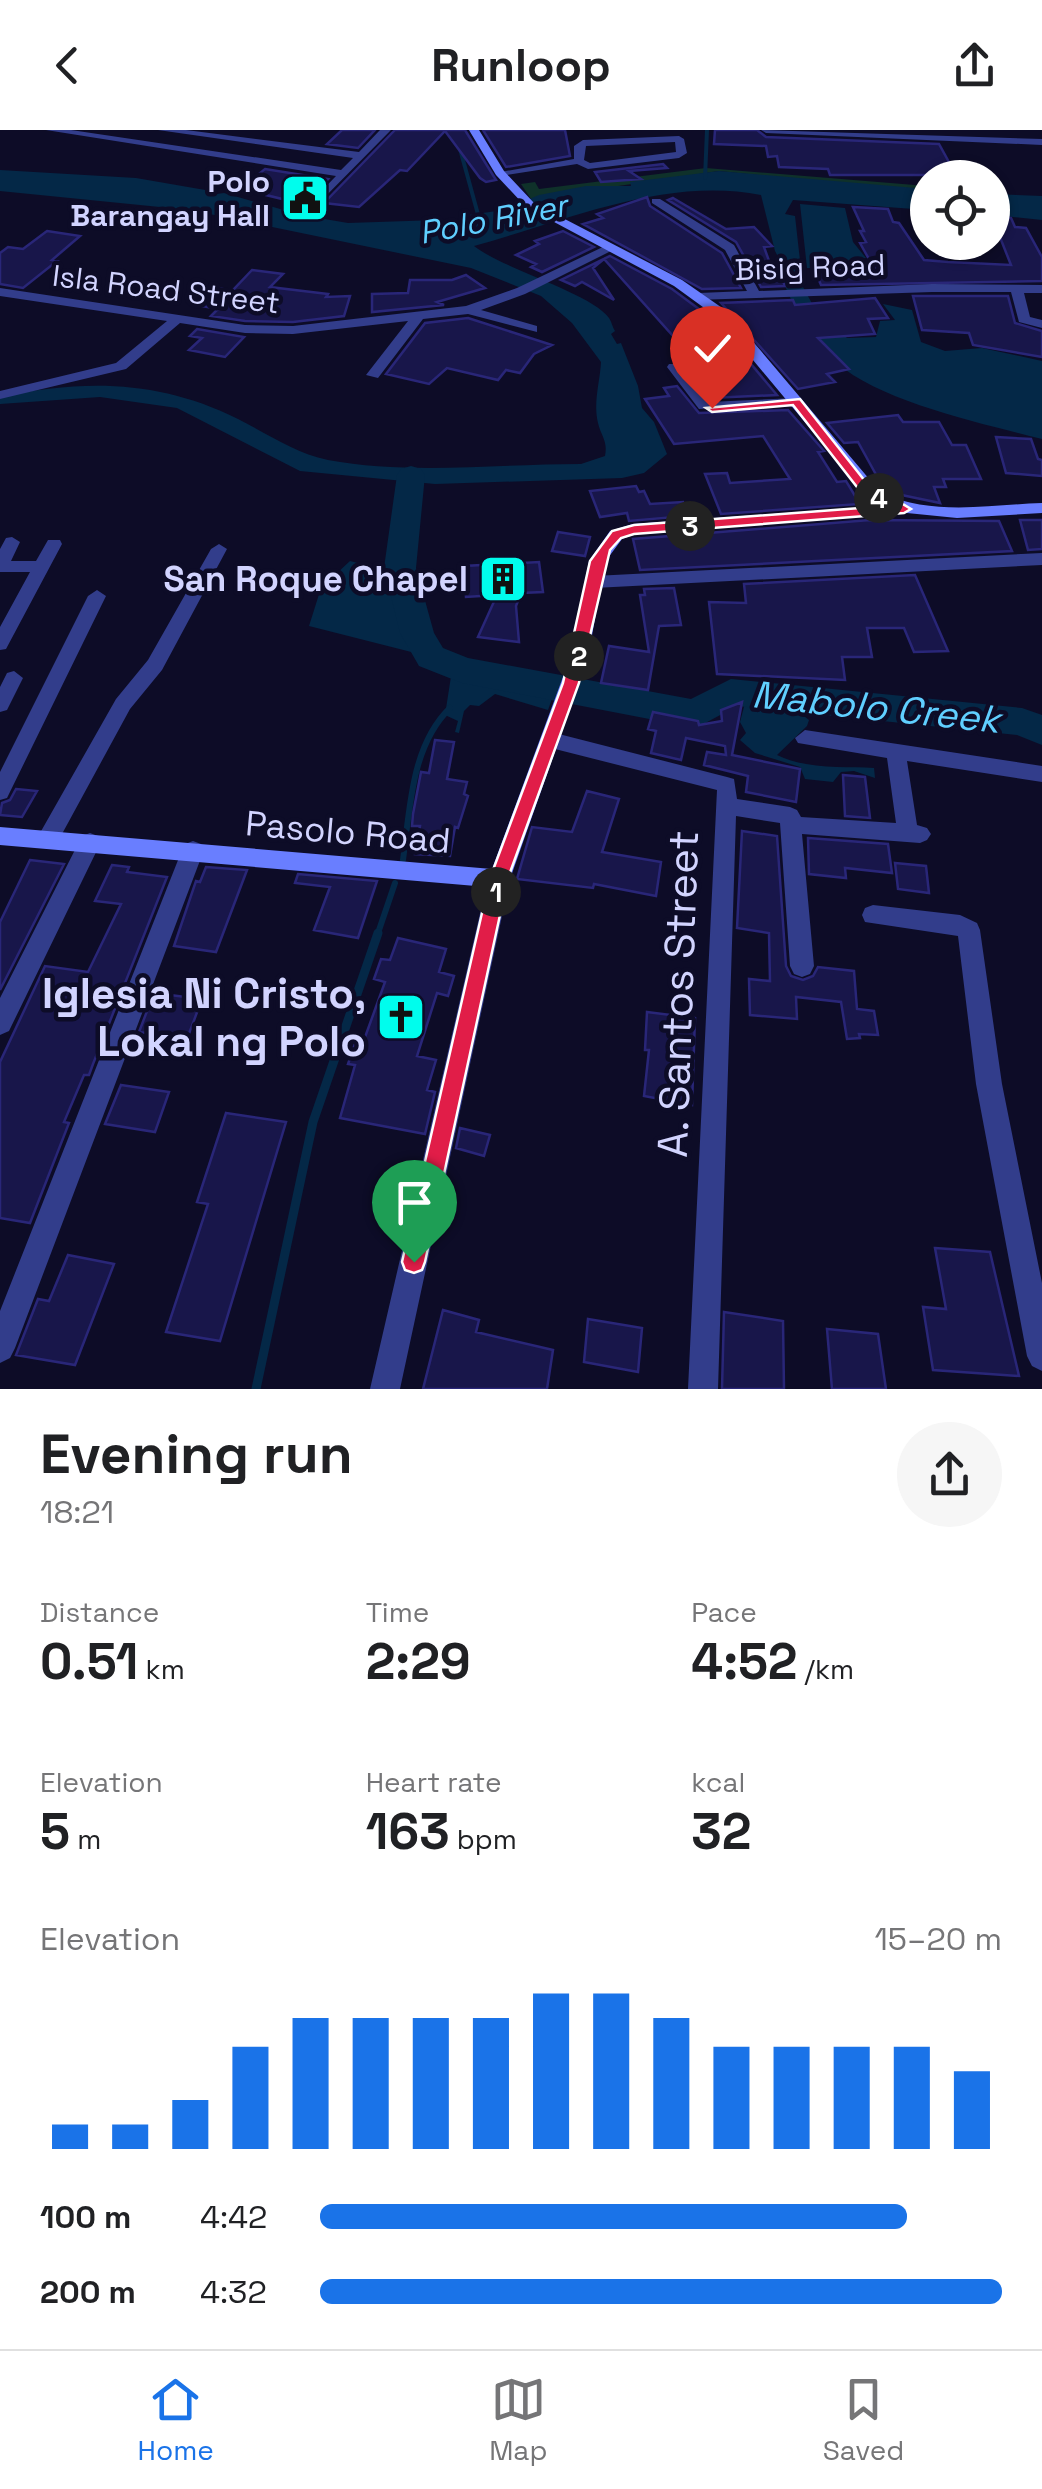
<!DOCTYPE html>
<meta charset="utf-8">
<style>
body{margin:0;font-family:"Space Grotesk",sans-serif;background:#f6f6f6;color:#202124;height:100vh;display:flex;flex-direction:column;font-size:38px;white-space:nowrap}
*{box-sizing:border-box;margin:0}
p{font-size:32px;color:#757577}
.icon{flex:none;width:55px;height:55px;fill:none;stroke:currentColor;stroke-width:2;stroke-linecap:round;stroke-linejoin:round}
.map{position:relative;height:1259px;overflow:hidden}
.details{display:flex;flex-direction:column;background:#fff;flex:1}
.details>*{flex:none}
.buttons{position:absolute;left:910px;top:30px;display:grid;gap:20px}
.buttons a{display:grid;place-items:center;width:100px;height:100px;border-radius:50%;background:#fff;box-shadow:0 2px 8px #0004;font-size:50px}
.pin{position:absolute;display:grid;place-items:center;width:85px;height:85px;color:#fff;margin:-102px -42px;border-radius:50% 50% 50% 0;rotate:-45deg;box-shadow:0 0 10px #0007}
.pin .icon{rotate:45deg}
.km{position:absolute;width:50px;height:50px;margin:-25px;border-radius:50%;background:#222;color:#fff;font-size:28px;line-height:50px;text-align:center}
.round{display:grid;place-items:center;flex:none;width:105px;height:105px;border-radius:52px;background:#f6f6f6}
.head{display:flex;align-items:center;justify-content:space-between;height:170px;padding:0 40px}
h1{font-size:55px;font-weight:700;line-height:75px}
.figures{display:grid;grid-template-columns:repeat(3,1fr);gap:15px;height:170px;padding:10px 40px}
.figures div{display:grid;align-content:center}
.figures b{font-size:50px;font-weight:700}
.figures small{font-size:28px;font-weight:400}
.figures p{font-size:28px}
.chart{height:280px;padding:20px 40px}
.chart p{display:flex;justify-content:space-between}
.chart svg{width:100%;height:180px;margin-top:10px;stroke:#1a73e8;stroke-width:6}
ul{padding:0 40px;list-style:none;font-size:32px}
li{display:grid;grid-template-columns:160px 120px 1fr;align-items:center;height:75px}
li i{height:25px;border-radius:12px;background:#1a73e8}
header{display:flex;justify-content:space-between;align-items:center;height:130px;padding:0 40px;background:#fff;font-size:45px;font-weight:700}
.menu{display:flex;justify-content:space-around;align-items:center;height:140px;border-top:2px solid #e0e0e0;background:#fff;font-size:28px;color:#757577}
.menu a{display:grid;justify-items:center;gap:5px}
.menu .current{color:#1a73e8}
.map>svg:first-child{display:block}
.green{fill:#0f312a}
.water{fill:#042847}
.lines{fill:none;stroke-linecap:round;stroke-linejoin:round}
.stream-far2{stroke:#042847;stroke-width:4}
.stream-far1{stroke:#042847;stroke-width:6}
.stream{stroke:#042847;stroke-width:9}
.river{fill:#042847;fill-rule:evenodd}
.building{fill:#18164a;stroke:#292678;stroke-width:2.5}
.street{fill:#323d8b;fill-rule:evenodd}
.secondary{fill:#697eff;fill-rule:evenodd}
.route{fill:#e11d48;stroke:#fff;stroke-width:2.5}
.labels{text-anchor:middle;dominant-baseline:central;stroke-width:9;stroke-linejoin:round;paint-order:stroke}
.far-poi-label{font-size:30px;font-weight:bold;fill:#d2d4ff;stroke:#0d0c27;text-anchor:end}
.far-street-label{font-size:30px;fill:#d2d4ff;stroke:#0d0c27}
.far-water-label{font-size:32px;font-style:italic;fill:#60cfff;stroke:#0d0c27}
.poi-label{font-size:35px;font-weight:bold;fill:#d2d4ff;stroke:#0d0c27;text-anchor:end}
.street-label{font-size:35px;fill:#d2d4ff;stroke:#0d0c27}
.water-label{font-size:38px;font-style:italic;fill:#60cfff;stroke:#0d0c27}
.near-poi-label{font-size:42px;font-weight:bold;fill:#d2d4ff;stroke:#0d0c27;text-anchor:end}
.near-street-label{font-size:42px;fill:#d2d4ff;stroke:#0d0c27}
</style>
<header><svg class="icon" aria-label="back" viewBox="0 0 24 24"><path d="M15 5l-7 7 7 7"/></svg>Runloop<svg class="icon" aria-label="share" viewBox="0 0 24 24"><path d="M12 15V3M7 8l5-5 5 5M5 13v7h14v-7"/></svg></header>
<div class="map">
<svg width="1042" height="1259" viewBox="0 0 1042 1259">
<rect width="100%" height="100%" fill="#0d0c27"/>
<path class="green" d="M706,38L927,56L928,59L868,57L719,41L531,69L521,54L535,52L539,59Z"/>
<path class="water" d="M0,40L136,48L211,61L209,65L224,63L301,85L348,93L438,90L442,97L464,94L461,86L504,80L539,65L586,56H631L630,52L719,41L927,59V80L793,70L785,84L795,86L803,157L815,179L847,208L876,207L880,191L895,190L883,174L912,180L921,212L945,221L982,218L1042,231V309C984,294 881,272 837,233C813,212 793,178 782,148L788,146L775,121L761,65C666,46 565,91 474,116C505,140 591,163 609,188C612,192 612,197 615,201L611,204L617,214L621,213L638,256L642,278L654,292L667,324L644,343L622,348L435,354L300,341L177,278L100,267L0,274V267C85,249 160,250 238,289C268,304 295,323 328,330C408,345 499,334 581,334L605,326C608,311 601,306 598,293C593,272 600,252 601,232L572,193L541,166L471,138L190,80L0,61Z
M992,64L1042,66V90L993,85Z
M800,74L845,78L853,112L866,128L849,131L850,138H807Z
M350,431L393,442L400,438L417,503L431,527L309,496L321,458Z
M459,535L558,552L548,580L495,564L479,576L470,575L464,581L459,603L455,602L458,591L445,585L452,540Z
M734,557L810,564L800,583L809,590L807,596L777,625C807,640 846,636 874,638L875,648L854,641L841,642L833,652L805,649L800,637L755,623L740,610L746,603L740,592L745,573L734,566Z"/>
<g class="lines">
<path class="stream-far2" d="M460,19L479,88
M705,48L707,0"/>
<path class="stream-far1" d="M403,730C410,679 411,616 450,578
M377,806L395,753"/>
<path class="stream" d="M256,1259L313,992L378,803"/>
<path class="river" d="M411,336L421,339L425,345L416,438L434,503L443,518L468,528L691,569L731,549L1022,578L1042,585V615L1017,605L737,576L696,598L462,553L419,536L400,503L384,438L397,345L401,339Z"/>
</g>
<path class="building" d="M342,0H375L358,18L327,14Z
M395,0H465L496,50L486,52L480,48L445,1L407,41L400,40L359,77L324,73Z
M483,0H565L570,26L506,37Z
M715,0H757L766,7L939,14L956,45H830L828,39L779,37L777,26L768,27L766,16L714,14Z
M663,34L667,38L629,41L641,49L601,52L595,42Z
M265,39L328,49L303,74L241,59Z
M647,67L650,76L722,123L741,158L702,159L583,94L603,88L597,84Z
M673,68L726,99L754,97L772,116L764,117L776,150L782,149L785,156L761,157L736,112L668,70Z
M853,77L888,79L893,92L899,93L924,130L948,132L1011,135L992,87L1011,88L1015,97L1026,98L1042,127V151L821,155L815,141L862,140L857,132L870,131L860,113L866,112L860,101H864Z
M47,101L80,106L52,130L57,131L23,158L0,154V123L8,117L23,119Z
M563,101L594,117L542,142L531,137L536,134L516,125L539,114L535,111Z
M610,126L672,159L715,191L777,265L710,268L698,252L706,251L693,235L698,234L604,129L593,138L614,170L582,152L575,156L561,150Z
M252,140L283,144L270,157L328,164L326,167L350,166L344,186L293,192L245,191L211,186L218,179L191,174L211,156L232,161Z
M466,145L485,158L437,172L444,175L372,182V164L408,163L410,150H452Z
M913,166H1008L1015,193L1042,201V227L973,215L969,203L922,200Z
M875,168L888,188L868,189L875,204L818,208L849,239L827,244L835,252L798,259L721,173L793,170L795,175Z
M468,188L552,215L534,224L520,243L506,240L498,250L447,238L429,254L386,244L425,193Z
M197,199L244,207L225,227L189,220L202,208L190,206Z
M677,256L699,283L788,280L824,321L818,322L837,352L846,351L860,374L721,384L705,344L727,343L730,353L790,349L763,306L674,314L645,269L669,266L664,258Z
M898,285L903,292H939L952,315H966L981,349H943L946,357H934L940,373L892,363L884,359L858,312L844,313L827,293Z
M996,307L1031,309L1038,329L1042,330V346L1006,343Z
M636,356L639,362L644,361L650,374L683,372L687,386L629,391L627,383L600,387L590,361Z
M870,390L999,391L1012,421L640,440L633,409Z
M1020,390H1042V419L1028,420Z
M558,402L590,407L585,426L552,421Z
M539,432L543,462L521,463L516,476L519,512L478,507L497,465L466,467L464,436Z
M915,445L948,521L914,522L904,498H867L872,527H842L845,550L717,544L709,472L746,473L744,454Z
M674,458L681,495L659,496L648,560L601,553L609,516L649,522L640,465H645L644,459Z
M742,572L732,625L800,639L796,672L746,662L748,646L704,635L707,622L726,625L725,616L686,608L681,630L651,623L656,601L648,599L653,582L698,591L699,595L722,591L721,580Z
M435,610L454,612L447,649L467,652L464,664L468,666L458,698L455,697L450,726L415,724L420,696H412L413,684L421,642L429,643Z
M843,645L865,647L870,688L845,686Z
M16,659L37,661L22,687L0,685L2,673L10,670Z
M587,661L619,669L602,722L661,732L656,766L594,754L593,758L517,749L532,697L572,702Z
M742,701L777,706L786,836L791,846L803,850L813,846L818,837L854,841L857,879L874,881L878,905L859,904L860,908L847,909L841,872L796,867L797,889L750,885L749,849L770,851L769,803L737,798Z
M808,708L888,714L892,743L845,738L846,748L809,744Z
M30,730L64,734L0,860V792Z
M895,733L926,736L929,763L898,759Z
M112,735L129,737L127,742L167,747L93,934L89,945H84L64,992L69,993L30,1093L0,1088V932L45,836L88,842L121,774L95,771Z
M206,737L247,740L216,822L174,816L196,751L200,752Z
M298,744L377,751L358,808L314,800L330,757L295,753Z
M398,808L446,819L439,842L454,846L448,866L437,863L417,926L436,930L427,960L435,962L425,1004L340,988L355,935L348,934L357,908L364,910L385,852L374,849L381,829L390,830Z
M154,863L202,869L187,909L139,902Z
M647,882L695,888L692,975L644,966L649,920H645Z
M121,955L169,962L155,1002L105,994Z
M226,983L286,992L220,1211L166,1202L208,1074L197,1072Z
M460,998L490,1005L484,1026L456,1018Z
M935,1118L990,1122L1019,1246L933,1240L923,1177L946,1179Z
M68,1125L114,1134L75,1235L16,1225L38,1169L49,1171Z
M443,1180L479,1190L476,1202L553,1220L547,1259H423Z
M724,1182L783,1191L784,1259H722Z
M588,1189L642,1198L638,1242L584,1232Z
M827,1199L878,1204L886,1259H832Z"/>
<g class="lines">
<path class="street" d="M46,0H71L341,40L353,28L158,0H186L359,22L380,0H391L312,80L306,77L336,46Z
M761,0L1042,9V15L766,3Z
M679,6L684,9L687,23L679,28L588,39L577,34L500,46L495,43L574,29V16L583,10ZM675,12L676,22L590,33L584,30L586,16Z
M652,69H660L734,115L759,161L932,154L1042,155V163H1024L1030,187L1042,190V198L1019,192L1011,162H932L695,170V164L699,163L747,161L725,120L652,73Z
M607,115L617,118L525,164L481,180L537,196V202L468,184L423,189L378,248L366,245L408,191L293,204L245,203L180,193L126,239L0,269V261L116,233L167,191L0,166V158L245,195L293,196L466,176L517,158Z
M669,234H679L708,272L796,268L803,272L796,276L699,279L667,237Z
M12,407L20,412L11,431H36L48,410H60L62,414L6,519L0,520V497L30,442H0V419L6,408Z
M219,414L227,419L162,540L130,579L56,715L48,718L40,715L37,709L40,703L116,569L148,530L211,419Z
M1042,423V435L594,458L585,452L594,446Z
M97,460L106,466L7,668L0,670V642L88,466Z
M14,541L23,548L7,580L0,582V557L7,543Z
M805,600L1042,636V652L907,631L917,695L927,698L931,704L927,710L920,713L802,704L814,836L810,844L802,847L794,844L790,836L780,693L736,686L718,1259H688L717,660L551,618L541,610L551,602L727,647L734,649L737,669L790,677L797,680L801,687L896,693L887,628L798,613L795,608Z
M90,703L98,706L101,712L9,901L0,905V868L82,706Z
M193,711L201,714L204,720L15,1218L10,1228L0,1233V1181L182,720L185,714Z
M499,740L507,742L510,749L400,1259H370L488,749L491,742Z
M873,775L960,785L977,793L980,800L1002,954L1042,1153V1241L1032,1236L1027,1226L976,954L958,806L865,792L862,785L865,778Z"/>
<path class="secondary" d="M469,0H479L504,41L534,73L682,150L728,182L881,363C933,386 987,375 1042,373V383L957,388L907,383L635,404L622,409L605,432L588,528L510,749L507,756L499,758L0,715V697L492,739L570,528L589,431L610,401L633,394L883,376L869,369L718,188L674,156L526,77L496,45Z"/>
</g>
<path class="route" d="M800,269L865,351L911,379L904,383L634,404L621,408L610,420L579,553L508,748L425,1132L422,1140L414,1143L405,1140L402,1132L490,748L563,553L590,431L612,401L634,395L887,376L857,357L793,275L712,282L706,278Z"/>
<defs>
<g id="civic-square" transform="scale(2.5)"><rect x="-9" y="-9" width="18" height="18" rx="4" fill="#00fded" stroke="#0d0c27"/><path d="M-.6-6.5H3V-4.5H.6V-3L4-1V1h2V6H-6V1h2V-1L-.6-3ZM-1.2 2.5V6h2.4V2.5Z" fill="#111"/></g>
<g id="building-square" transform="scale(2.5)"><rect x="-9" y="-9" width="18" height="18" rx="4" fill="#00fded" stroke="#0d0c27"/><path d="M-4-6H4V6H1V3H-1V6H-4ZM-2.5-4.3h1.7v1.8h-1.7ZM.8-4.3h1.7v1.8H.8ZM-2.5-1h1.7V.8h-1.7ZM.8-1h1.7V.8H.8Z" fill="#111"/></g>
<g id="church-square" transform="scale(2.5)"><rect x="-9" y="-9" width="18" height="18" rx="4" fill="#00fded" stroke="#0d0c27"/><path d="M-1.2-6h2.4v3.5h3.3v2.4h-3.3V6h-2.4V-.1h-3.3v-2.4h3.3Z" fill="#111"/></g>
</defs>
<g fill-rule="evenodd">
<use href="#civic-square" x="305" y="68"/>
<use href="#building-square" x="503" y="449"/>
<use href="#church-square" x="401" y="887"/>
</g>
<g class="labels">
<g class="far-poi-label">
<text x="270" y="51">Polo<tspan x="270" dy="34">Barangay Hall</tspan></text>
</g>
<g class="far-street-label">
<text transform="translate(810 137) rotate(-2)">Bisig Road</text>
<text transform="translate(166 159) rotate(7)">Isla Road Street</text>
</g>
<g class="far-water-label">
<text transform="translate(493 89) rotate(-11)">Polo River</text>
</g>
<g class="poi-label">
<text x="468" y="449">San Roque Chapel</text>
</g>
<g class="street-label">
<text transform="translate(348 702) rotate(5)">Pasolo Road</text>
</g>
<g class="water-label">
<text transform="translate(876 577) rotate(6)">Mabolo Creek</text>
</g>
<g class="near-poi-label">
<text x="366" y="863">Iglesia Ni Cristo,<tspan x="366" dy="48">Lokal ng Polo</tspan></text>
</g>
<g class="near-street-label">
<text transform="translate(678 864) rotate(-88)">A. Santos Street</text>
</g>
</g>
</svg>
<div class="buttons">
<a><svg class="icon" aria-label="locate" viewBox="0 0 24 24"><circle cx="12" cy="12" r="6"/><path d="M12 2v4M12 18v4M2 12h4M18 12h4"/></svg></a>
</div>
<div class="pin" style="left:414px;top:1132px;background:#1e9e55"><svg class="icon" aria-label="arrive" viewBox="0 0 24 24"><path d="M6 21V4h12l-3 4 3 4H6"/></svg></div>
<div class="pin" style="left:712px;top:278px;background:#d93025"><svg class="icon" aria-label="check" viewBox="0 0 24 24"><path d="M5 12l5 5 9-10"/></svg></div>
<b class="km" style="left:496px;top:762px">1</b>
<b class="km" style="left:579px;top:526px">2</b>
<b class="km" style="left:690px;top:396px">3</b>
<b class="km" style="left:879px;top:368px">4</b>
</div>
<section class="details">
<div class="head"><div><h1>Evening run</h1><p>18:21</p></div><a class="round"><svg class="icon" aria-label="share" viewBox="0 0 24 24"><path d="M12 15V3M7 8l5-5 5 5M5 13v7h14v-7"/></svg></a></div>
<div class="figures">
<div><p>Distance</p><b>0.51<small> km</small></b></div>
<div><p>Time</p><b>2:29</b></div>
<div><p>Pace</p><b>4:52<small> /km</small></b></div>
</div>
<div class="figures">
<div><p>Elevation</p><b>5<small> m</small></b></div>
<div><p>Heart rate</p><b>163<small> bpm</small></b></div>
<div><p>kcal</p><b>32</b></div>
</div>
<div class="chart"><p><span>Elevation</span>15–20 m</p>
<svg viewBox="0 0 160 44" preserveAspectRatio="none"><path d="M5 44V38M15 44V38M25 44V32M35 44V19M45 44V12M55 44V12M65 44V12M75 44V12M85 44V6M95 44V6M105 44V12M115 44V19M125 44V19M135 44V19M145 44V19M155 44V25"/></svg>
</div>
<ul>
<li><b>100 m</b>4:42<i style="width:86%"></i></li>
<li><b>200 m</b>4:32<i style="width:100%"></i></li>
</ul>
</section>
<nav class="menu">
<a class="current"><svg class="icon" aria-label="home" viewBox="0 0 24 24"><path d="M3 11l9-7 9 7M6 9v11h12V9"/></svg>Home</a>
<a><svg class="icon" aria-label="map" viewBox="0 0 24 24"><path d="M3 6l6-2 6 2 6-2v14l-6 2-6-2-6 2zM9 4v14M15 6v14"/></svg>Map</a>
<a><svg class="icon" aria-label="saved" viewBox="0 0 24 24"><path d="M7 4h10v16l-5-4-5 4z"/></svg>Saved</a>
</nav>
